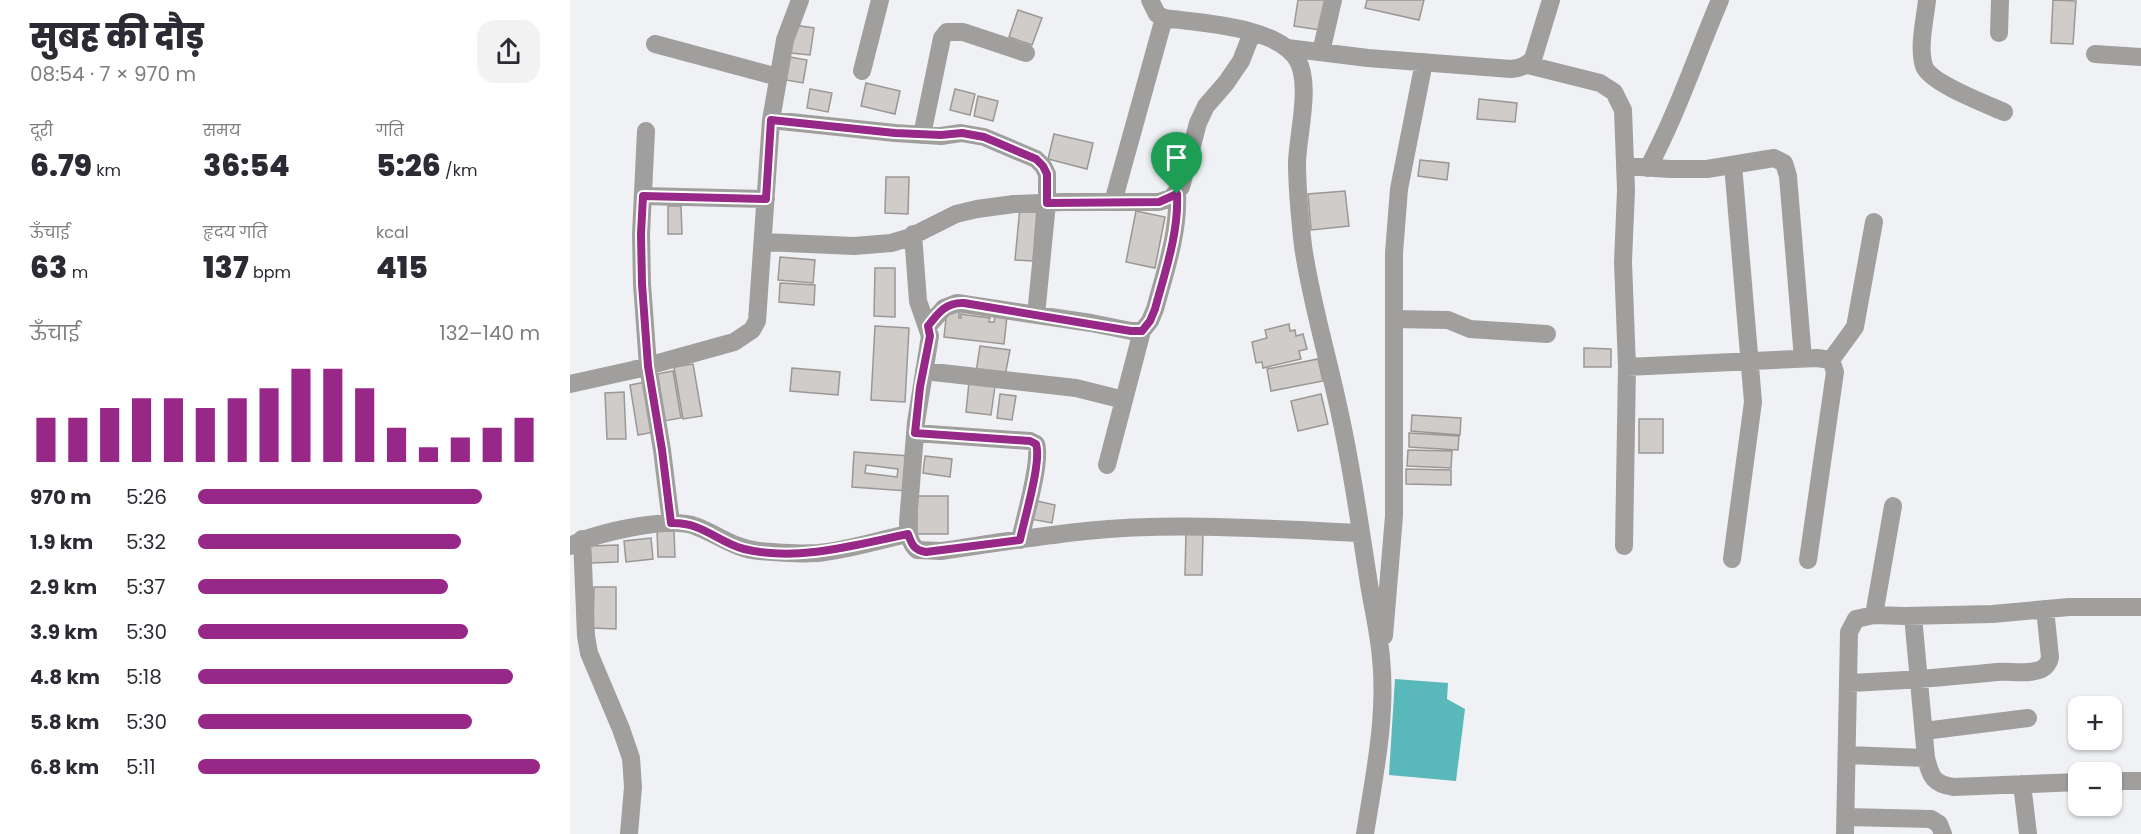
<!DOCTYPE html>
<html lang="hi">
<meta charset="utf-8">
<style>
body{margin:0;font-family:Poppins,"Noto Sans Devanagari",sans-serif;background:#f2f2f3;color:#2b2b33;height:100vh;display:flex;flex-direction:column;font-size:22px;white-space:nowrap}
*{box-sizing:border-box;margin:0}
p{font-size:20px;color:#7c7c81}
.icon{flex:none;width:33px;height:33px;fill:none;stroke:currentColor;stroke-width:2;stroke-linecap:round;stroke-linejoin:round}
.map{position:relative;flex:1;overflow:hidden}
.side{display:flex;flex-direction:column;background:#fff;width:570px}
.side>*{flex:none}
.tools{position:absolute;left:1498px;top:696px;display:grid;gap:12px}
.tools a{display:grid;place-items:center;width:54px;height:54px;border-radius:12px;background:#fff;box-shadow:0 2px 4px #0004;font-size:30px}
.pin{position:absolute;display:grid;place-items:center;width:51px;height:51px;color:#fff;margin:-62px -26px;border-radius:50% 50% 50% 0;rotate:-45deg;box-shadow:0 0 6px #0007}
.pin .icon{rotate:45deg}
.round{display:grid;place-items:center;flex:none;width:63px;height:63px;border-radius:18px;background:#f2f2f3}
.summary{display:flex;align-items:center;justify-content:space-between;height:102px;padding:0 30px}
h1{font-size:33px;font-weight:800;line-height:45px}
.figures{display:grid;grid-template-columns:repeat(3,1fr);gap:9px;height:102px;padding:6px 30px}
.figures div{display:grid;align-content:center}
.figures b{font-size:30px;font-weight:800}
.figures small{font-size:16px;font-weight:400}
.figures p{font-size:16px}
.chart{height:168px;padding:12px 30px}
.chart p{display:flex;justify-content:space-between}
.chart svg{width:100%;height:108px;margin-top:6px;stroke:#972887;stroke-width:6}
ul{padding:0 30px;list-style:none;font-size:20px}
li{display:grid;grid-template-columns:96px 72px 1fr;align-items:center;height:45px}
li i{height:15px;border-radius:8px;background:#972887}
main{display:flex;flex:1;min-height:0}
.map>svg:first-child{display:block}
.water{fill:#58b8ba}
.building{fill:#d0ccca;stroke:#9b9795;stroke-width:1.5;fill-rule:evenodd}
.lines{fill:none;stroke-linecap:round;stroke-linejoin:round}
.minor{stroke:#a19f9e;stroke-width:18}
.route-casing{stroke:#fff;stroke-width:12}
.route{stroke:#972887;stroke-width:8}
</style>
<main>
<section class="side">
<div class="summary"><div><h1>सुबह की दौड़</h1><p>08:54 · 7 × 970 m</p></div><a class="round"><svg class="icon" aria-label="share" viewBox="0 0 24 24"><path d="M12 15V3M7 8l5-5 5 5M5 13v7h14v-7"/></svg></a></div>
<div class="figures">
<div><p>दूरी</p><b>6.79<small> km</small></b></div>
<div><p>समय</p><b>36:54</b></div>
<div><p>गति</p><b>5:26<small> /km</small></b></div>
</div>
<div class="figures">
<div><p>ऊँचाई</p><b>63<small> m</small></b></div>
<div><p>हृदय गति</p><b>137<small> bpm</small></b></div>
<div><p>kcal</p><b>415</b></div>
</div>
<div class="chart"><p><span>ऊँचाई</span>132–140 m</p>
<svg viewBox="0 0 160 44" preserveAspectRatio="none"><path d="M5 44V26M15 44V26M25 44V22M35 44V18M45 44V18M55 44V22M65 44V18M75 44V14M85 44V6M95 44V6M105 44V14M115 44V30M125 44V38M135 44V34M145 44V30M155 44V26"/></svg>
</div>
<ul>
<li><b>970 m</b>5:26<i style="width:83%"></i></li>
<li><b>1.9 km</b>5:32<i style="width:77%"></i></li>
<li><b>2.9 km</b>5:37<i style="width:73%"></i></li>
<li><b>3.9 km</b>5:30<i style="width:79%"></i></li>
<li><b>4.8 km</b>5:18<i style="width:92%"></i></li>
<li><b>5.8 km</b>5:30<i style="width:80%"></i></li>
<li><b>6.8 km</b>5:11<i style="width:100%"></i></li>
</ul>
</section>
<div class="map">
<svg width="1571" height="834" viewBox="0 0 1571 834">
<rect width="100%" height="100%" fill="#eff1f4"/>
<path class="water" d="M825,679L878,683L877,699L895,709L886,781L819,775Z"/>
<path class="building" d="M728,0H755L750,30L724,26Z
M797,0H854L849,20L795,8Z
M1483,0L1506,1L1503,44L1481,43Z
M448,10L472,18L462,45L439,37Z
M224,25L244,28L240,55L221,53Z
M220,57L237,60L233,83L216,80Z
M296,83L330,91L325,114L291,106Z
M240,89L262,93L258,112L237,108Z
M385,89L405,94L400,115L380,110Z
M408,96L428,101L423,121L404,116Z
M909,99L947,103L945,122L907,119Z
M484,134L523,143L517,169L478,159Z
M850,160L879,163L877,180L848,176Z
M316,177H339L338,214L315,213Z
M775,191L779,226L741,230L738,194Z
M98,206H111L112,234H98Z
M450,207L467,209L463,261L445,260Z
M566,211L595,217L585,268L556,262Z
M210,257L245,260L243,283L208,280Z
M305,268H325V317L304,316Z
M210,283L245,285L244,305L209,302Z
M377,309L389,310V318H391V314L397,315L420,318L419,322H424L425,315L437,316L434,344L374,337Z
M719,324L720,331L725,330L726,336L733,334L737,349L729,351L731,359L693,368L692,362L686,363L682,342L697,338L695,330Z
M305,326L339,328L335,402L301,400Z
M410,346L440,350L435,376L406,372Z
M1014,348L1041,349V367H1014Z
M748,359L753,381L701,391L697,369Z
M123,364L132,416L113,419L104,367Z
M222,368L270,372L268,395L220,391Z
M103,371L111,418L94,421L87,374Z
M76,382L84,432L68,435L60,385Z
M399,382L425,386L421,415L396,412Z
M54,392L56,439H37L35,393Z
M430,394L446,396L442,420L427,418Z
M751,394L758,424L728,431L721,401Z
M842,415L891,418L890,435L841,431Z
M1069,419H1093V453H1069Z
M839,433L889,436L888,450L839,447Z
M838,450L882,451L881,468L837,466Z
M284,452L340,456L338,491L282,487ZM296,465L328,469L327,477L295,473Z
M355,456L382,459L380,477L353,473Z
M836,469L881,470V485L836,484Z
M347,496H378V534H347Z
M463,500L485,505L482,523L460,519Z
M87,531H104L105,557H88Z
M616,532L633,533L632,575H615Z
M81,538L83,559L56,562L54,541Z
M48,545V562L21,563L20,546Z
M24,587H46V629L23,628Z"/>
<g class="lines">
<path class="minor" d="M580,0L587,14L594,18C630,23 709,26 728,61C741,86 728,134 727,162C727,190 730,219 733,246C740,295 754,343 765,392C780,455 789,520 799,584C803,609 809,633 811,658C817,716 804,777 795,834
M1357,0C1355,20 1348,47 1354,66C1360,83 1416,104 1434,112
M1429,33L1430,0
M85,44L208,77
M717,48L798,58L941,69C950,68 956,66 963,59L981,0
M751,52L763,0
M1525,54L1571,57
M958,65L1030,83L1044,92L1053,110L1056,190L1053,262L1057,367L1054,546
M292,71L310,0
M201,120L325,133L371,136L391,133L414,137L466,159L473,166L477,174V203L466,315
M76,131L71,234L72,284L78,366L92,450L101,523
M352,135L372,38L377,32H393L456,53
M1055,166L1100,169H1137L1204,158L1214,163L1218,176L1233,359
M1078,168C1107,114 1126,56 1150,0
M73,196L196,199
M543,202L594,18
M343,234L348,301L360,336L346,422L338,522C338,533 339,542 347,550L371,551C419,544 468,536 516,531C607,522 700,529 791,533
M193,242L284,246L321,243L338,238L386,214L407,209L444,204L492,202H589L601,198L611,187L628,123L636,106L656,83L671,61L682,33
M824,319L878,320L900,329L977,334
M358,326L374,308L387,303L521,323L561,331H572L580,321L585,309C595,272 609,232 607,194
M1261,360L1285,327L1304,222
M1057,367L1247,358L1261,360L1265,372L1238,560
M354,371L506,388L554,400
M0,384L63,370L164,342L182,330L187,321L201,120L215,40L230,0
M345,433L460,441L466,444C472,461 454,520 450,540
M537,465L572,331
M12,539L16,636L19,653L51,729L61,758L63,787L59,834
M0,546C24,533 100,516 125,526C147,534 165,549 189,551C208,553 229,554 248,553C278,550 309,540 338,534
M1162,559L1183,402L1163,165
M1304,615L1323,506
M1343,616L1356,758C1361,777 1363,784 1384,787L1509,782
M814,636L824,516V253L829,189L854,62
M1279,683C1329,681 1378,677 1427,672C1439,671 1453,674 1465,671C1473,670 1479,665 1480,657L1475,609
M1354,731L1458,718
M1277,755L1356,758
M1542,781H1571
M1452,784L1458,834
M1276,817L1361,819L1369,824L1373,834
M1275,834L1279,632L1286,619L1304,615L1335,616L1422,614L1499,607H1571"/>
</g>
<g class="lines">
<g class="route-casing">
<path id="route" d="M201,120L325,133L371,135L392,133L414,137L466,159L473,166L477,174V203L589,202L607,194C609,232 595,272 585,309L580,321L572,331H561L394,303C376,302 368,313 358,326L360,336L350,387L345,433L460,441L466,444C472,461 454,520 450,540L356,552C344,550 342,545 338,534C285,545 228,562 174,549C147,542 133,522 101,523L92,450L78,366L72,284L71,234L73,196L196,199Z"/>
</g>
<use href="#route" class="route"/>
</g>
</svg>
<div class="tools">
<a>+</a>
<a>−</a>
</div>
<div class="pin" style="left:607px;top:194px;background:#1e9e55"><svg class="icon" aria-label="arrive" viewBox="0 0 24 24"><path d="M6 21V4h12l-3 4 3 4H6"/></svg></div>
</div>
</main>
